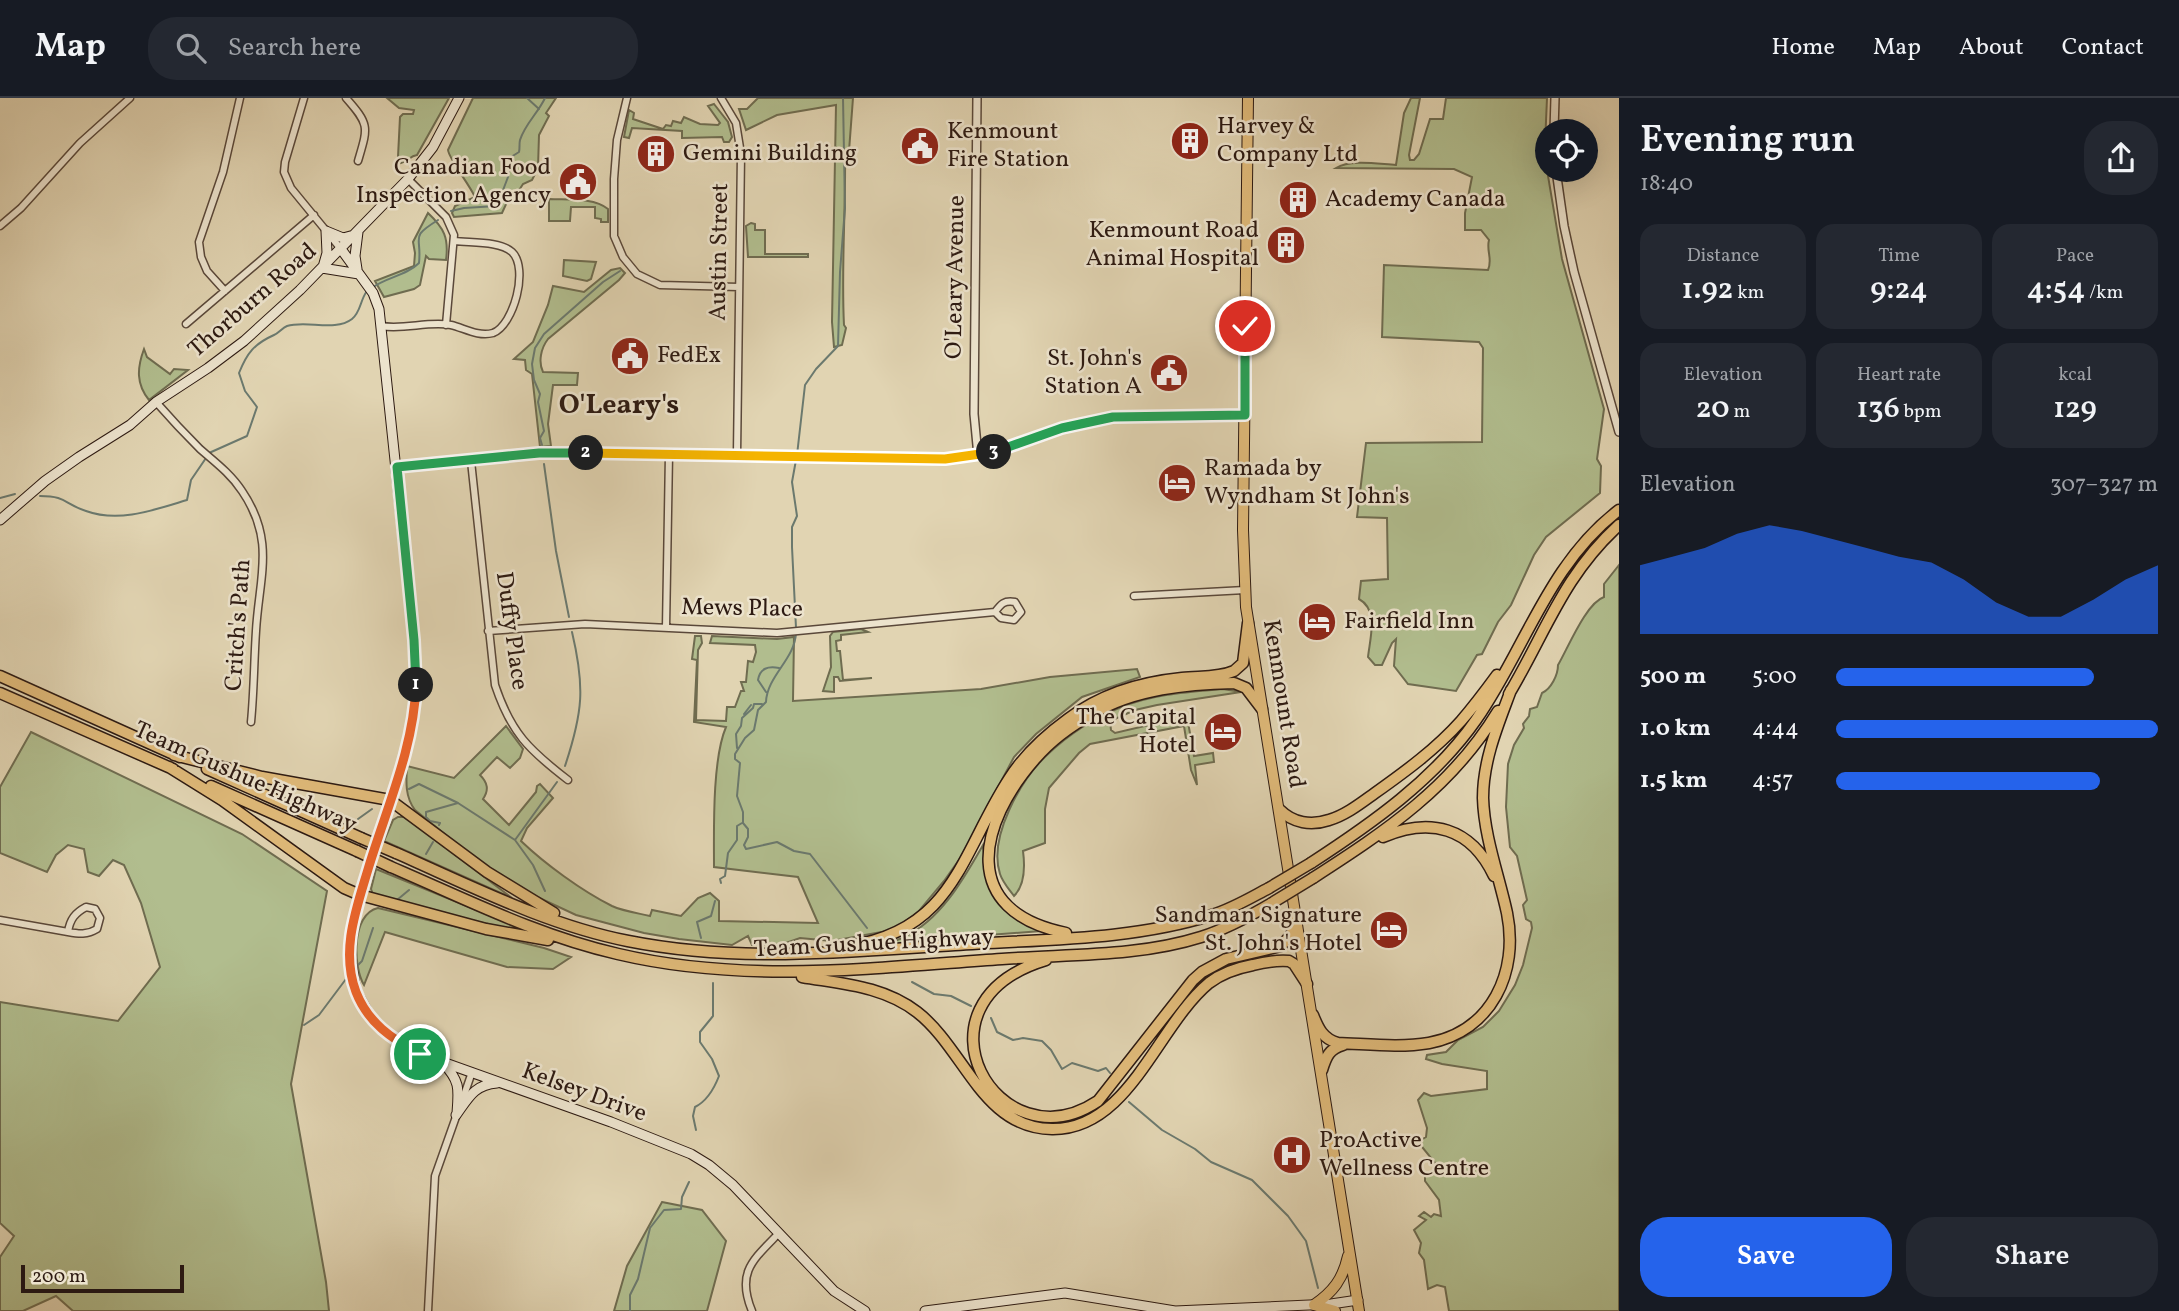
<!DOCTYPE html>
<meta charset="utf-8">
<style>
body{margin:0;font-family:Vollkorn,serif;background:#242831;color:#f1f3f6;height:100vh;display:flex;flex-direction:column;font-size:26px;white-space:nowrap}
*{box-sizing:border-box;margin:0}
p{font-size:23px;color:#9ea1a6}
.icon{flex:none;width:38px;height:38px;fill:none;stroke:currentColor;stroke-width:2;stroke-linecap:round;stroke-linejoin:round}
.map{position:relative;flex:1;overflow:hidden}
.sheet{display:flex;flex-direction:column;background:#171b24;width:560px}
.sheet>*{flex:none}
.fabs{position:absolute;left:1535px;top:21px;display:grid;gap:14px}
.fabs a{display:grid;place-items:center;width:63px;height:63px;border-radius:50%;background:#171b24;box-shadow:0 7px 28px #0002;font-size:35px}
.scale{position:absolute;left:21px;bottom:18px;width:163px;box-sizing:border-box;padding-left:7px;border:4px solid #2d1a12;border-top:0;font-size:19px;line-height:24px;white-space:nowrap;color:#2d1a12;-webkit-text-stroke:5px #ece3cd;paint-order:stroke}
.pin{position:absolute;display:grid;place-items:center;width:60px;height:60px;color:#fff;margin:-30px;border:4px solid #fff;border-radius:50%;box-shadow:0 2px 7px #0007}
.km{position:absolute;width:35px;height:35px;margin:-18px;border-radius:50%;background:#222;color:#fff;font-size:19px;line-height:35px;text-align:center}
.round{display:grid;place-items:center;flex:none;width:74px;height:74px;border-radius:28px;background:#242831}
.head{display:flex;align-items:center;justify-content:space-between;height:119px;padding:0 21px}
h1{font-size:38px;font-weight:600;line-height:52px}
.stats{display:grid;grid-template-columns:repeat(3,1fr);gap:10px;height:119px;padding:7px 21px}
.stats div{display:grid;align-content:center;border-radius:18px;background:#242831;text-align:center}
.stats b{font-size:30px;font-weight:600}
.stats small{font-size:19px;font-weight:400}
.stats p{font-size:19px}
.chart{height:196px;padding:14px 21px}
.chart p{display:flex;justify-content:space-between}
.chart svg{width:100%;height:126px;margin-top:7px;fill:#2563eb;opacity:.7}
.primary-button{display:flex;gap:14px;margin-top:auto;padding:14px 21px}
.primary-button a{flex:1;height:80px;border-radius:28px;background:#2563eb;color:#fff;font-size:28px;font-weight:600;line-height:80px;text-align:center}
.primary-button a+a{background:#242831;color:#f1f3f6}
ul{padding:0 21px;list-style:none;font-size:23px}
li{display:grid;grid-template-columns:112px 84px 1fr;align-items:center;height:52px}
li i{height:18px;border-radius:9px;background:#2563eb}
header{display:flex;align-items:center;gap:42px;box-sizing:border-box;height:98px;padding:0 35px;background:#171b24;border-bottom:2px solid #363941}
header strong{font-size:33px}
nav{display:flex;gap:38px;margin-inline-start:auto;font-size:24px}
.search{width:490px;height:63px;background:#242831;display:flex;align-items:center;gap:18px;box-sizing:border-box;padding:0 24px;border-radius:28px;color:#9ea1a6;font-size:26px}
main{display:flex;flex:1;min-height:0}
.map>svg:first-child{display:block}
.green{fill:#b1bd8e;stroke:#6f6c50;stroke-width:2}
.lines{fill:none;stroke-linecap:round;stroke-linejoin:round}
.stream{stroke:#6b796e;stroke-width:2}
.minor-casing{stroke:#5a483a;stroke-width:9}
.tertiary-casing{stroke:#5a483a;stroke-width:10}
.secondary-casing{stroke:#2d1a12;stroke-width:11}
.primary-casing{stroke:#2d1a12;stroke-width:12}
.motorway-casing{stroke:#2d1a12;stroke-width:13}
.minor{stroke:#ece3cd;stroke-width:6}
.tertiary{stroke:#ece3cd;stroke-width:7}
.secondary{stroke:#ece3cd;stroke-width:9}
.primary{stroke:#e0ba79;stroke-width:10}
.motorway{stroke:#e0ba79;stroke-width:10}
.motorway-bridge-casing{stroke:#2d1a12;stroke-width:13;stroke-linecap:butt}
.motorway-bridge{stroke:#e0ba79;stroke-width:10}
.split-1-casing{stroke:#fff;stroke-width:14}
.split-2-casing{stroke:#fff;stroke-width:14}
.split-3-casing{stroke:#fff;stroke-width:14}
.split-4-casing{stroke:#fff;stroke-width:14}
.split-1{stroke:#f0652b;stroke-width:9}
.split-2{stroke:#22a559;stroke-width:9}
.split-3{stroke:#f5b400;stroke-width:9}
.split-4{stroke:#22a559;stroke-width:9}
.labels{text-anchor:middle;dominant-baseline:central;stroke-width:5;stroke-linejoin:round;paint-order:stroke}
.poi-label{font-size:24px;fill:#2d1a12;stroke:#ece3cd;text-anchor:start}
.street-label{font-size:24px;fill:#2d1a12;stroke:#ece3cd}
.quarter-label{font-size:28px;font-weight:bold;fill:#2d1a12;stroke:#ece3cd}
</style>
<header>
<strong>Map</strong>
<div class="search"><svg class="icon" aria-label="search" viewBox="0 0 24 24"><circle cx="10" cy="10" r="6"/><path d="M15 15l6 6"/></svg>Search here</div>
<nav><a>Home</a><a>Map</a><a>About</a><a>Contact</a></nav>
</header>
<main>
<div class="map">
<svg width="1619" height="1213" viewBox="0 0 1619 1213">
<rect width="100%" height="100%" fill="#e1d4b2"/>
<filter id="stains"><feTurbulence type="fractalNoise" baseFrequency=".00286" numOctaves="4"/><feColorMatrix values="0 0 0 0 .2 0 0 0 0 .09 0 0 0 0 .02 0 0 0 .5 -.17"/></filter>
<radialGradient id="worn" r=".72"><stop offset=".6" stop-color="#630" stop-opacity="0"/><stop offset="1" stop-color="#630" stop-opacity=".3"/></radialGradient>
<path class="green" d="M387,0H449L417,57C410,58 408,63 401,65L398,59L400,19L403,16H413L414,12L399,10Z
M473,0H556L546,15L549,18L539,37L538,70L532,82L523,86L513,102L507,104L502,115L454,119L452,115L455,108L475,99C469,86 449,61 448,52Z
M758,0H853L849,53H845C846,112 841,169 844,227L846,230L842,247L834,249L832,224L836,7L777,17L746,32L739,11H747Z
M1411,0H1420L1409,57L1410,62H1414L1419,56L1430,21H1443L1446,0H1547L1545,47L1547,72L1562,161L1604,311L1597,361L1601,368L1600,395L1546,439L1534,457L1511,507L1498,524L1482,556L1477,557L1456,593L1408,586L1394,568L1396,541L1392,545L1382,567H1375L1368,559C1370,540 1379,512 1359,501L1361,483L1388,481L1387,420L1357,419L1366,345L1482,344L1483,250L1479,244L1382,239L1384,167L1488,172C1493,161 1486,153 1489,142L1481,132H1465V115L1472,79L1454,71L1336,70C1351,61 1378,66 1396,67L1404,15Z
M714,6L728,24L732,39L729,44H724L722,39L682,40V33L632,30L629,40L624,39L629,12L634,15L633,21L663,31L666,27L671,28L673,23L681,25L684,19L700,26L718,27L720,25L708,8Z
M549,101C567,102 594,99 608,111V124H601V121L595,120V109H571L570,123H549Z
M428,115C444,130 449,140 446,162L429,161L426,158L420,187L414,191L384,199L375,183L414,168L415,155L413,144Z
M751,125L755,126V132H765V156H808V159H748L746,128Z
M564,162L596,164L591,181L587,183L563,178Z
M620,170L625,175L619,182L548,241C541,250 538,264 543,274L578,275L577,287H553L548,326L551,348L540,349L532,276L526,272L525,262L514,261L533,244L548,207L553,188L584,194L611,172Z
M144,251L147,259L170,276L174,271L188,272L149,302C136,286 137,270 144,251Z
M1619,467V1213H1449L1445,1189L1437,1187L1428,1191L1424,1162L1419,1155L1421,1145L1414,1132L1426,1122L1419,1118L1424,1114L1431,1119L1434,1116L1441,1118L1439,1102L1425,1083V1077L1436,1075V1066L1418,1044L1426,1039L1427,1030L1418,1002L1424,995L1431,998L1487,991V973L1442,966L1426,961L1427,957L1446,954L1458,942L1483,929L1499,913L1515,887L1523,867L1532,830L1531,824L1526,821L1523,807L1527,802L1517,758L1510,749L1506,709L1508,666L1514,647L1524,630L1523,626L1529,618L1530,611L1537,609L1542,595C1551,591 1558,577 1558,567C1568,550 1586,505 1604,499V486Z
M861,531L868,534L841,537V542L836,543L837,553H840L843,582L872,580L840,583L838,579H834V594L823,593L831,569L830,538L833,534Z
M695,538H701L702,545L698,552L696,622L726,623L727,609H735L741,593H744L741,584H746L748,563L753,564L756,554L755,547L710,545L712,538L777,541L794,539L793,603L981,591L1050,579L1137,571L1140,579L1082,599L1036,636L1014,659L961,759L944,783L919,813L899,828L887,833L832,843L800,840L783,846L752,847L748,838L732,847L679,841L644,835L576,817L518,790L468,755L415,712C405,699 406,684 407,668L454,680L506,628L523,651L520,660L510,670L497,659L480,677C488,685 489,692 483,701L509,727L536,694L537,688L540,686L553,700L527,730L521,743C545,766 582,793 612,808C623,813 637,815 650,818L652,812L681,818L698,800L710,795L719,803V823L818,825L798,779L714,769C714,733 712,662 726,629L694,624L697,562L692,561Z
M1223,591L1241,594L1157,607L1135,612L1110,623L1111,632L1115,635L1149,627L1185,621V624H1188L1194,658L1213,655L1214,664L1195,667L1197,687L1191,672L1184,628L1090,646L1079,655L1049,690L1045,711V745L1023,753C1025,768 1025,787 1014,798C1009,791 1003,785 1000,776C988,739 1021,681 1048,656C1068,637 1092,621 1119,610C1152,596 1188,594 1223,591Z
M31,634L242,736L327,793L291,986L326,1184L329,1213H73L56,1198L23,1213H0V1159L14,1138L0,1125V904L118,923L160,869L141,805L124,767L113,762L99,778L88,774L84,751L68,747L56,757L47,774L0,755V689Z
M398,719H404L412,724L512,800L384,743L393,722Z
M983,747L987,780L1026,826L1041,833L923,842L878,849C887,845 896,843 904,839C941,822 964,780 983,747Z
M376,771L543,839L374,799L371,791Z
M378,810L544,850L571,859L553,871L507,869L385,834L364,887C353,869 351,816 378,810Z
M662,1104L702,1112L726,1143L707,1213H614L627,1168Z"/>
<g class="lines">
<path class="stream" d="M527,0L539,11
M451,113L464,110L497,108L508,79L511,59L519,54C520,50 519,46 520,42C525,26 538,15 545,0
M372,190C386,179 406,178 419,165C422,137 409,140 438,122
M542,347L540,340L544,333L538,304L540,296L534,282L532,266L535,250L544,236L603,184L620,173
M209,355L247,338L257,309L245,293L239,275C247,255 254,246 274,237C279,235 282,230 287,228C307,222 335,234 352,221C361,214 360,202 367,193
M797,357L805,287L816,271L838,248L840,174L845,110L843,0
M796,362L792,384L797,418L792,429V449L796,530
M544,366L556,453L569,519
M40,398C67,398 64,406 86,413C119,425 154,412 187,402L191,382L206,360
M0,400L15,396
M796,535C795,561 767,578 766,604L758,612L754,632L745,640L735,656V661L740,665L737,698L743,714V725L748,731V739L744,747L746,751L777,744L794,753L810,756L867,830
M766,594L758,582C760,570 768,568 779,570
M744,616L751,607
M737,650L736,636L741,628L742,620L753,610L754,606H762
M565,668C583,614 585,589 572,534
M409,691L419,686L458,705
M358,721L372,711
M439,727L440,725L430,723L426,719V714L458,705L515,742
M426,756L433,744
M721,785L720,781L725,778L728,755L737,742V728L742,725
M545,793L533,767L515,742L557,684
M397,802L409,792
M701,840L697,824L711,818L715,803
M355,870L362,863L373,830
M912,884L934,896L951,898L971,908
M991,920L997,934L1013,942L1023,940L1042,943L1051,952L1062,971L1072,965L1098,973L1106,970L1110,975
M304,927L319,917L349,877
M1129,1004L1162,1032L1195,1051L1211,1064L1252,1082L1288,1118L1306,1143L1318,1190
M696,1032L693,1018L695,1009C707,1003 714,991 719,978L712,961L700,944V934L713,918V885
M630,1213V1197L638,1181L650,1130L664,1112L681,1111L682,1099L689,1084"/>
<g class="minor-casing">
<path id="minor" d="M304,0L285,64L284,74L291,90L341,151
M346,0C370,27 368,29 358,63
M627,0L617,42L614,81V138L623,159L637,176L660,187L739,189
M721,0L736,25L741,56L737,356
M408,81L446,119L454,137L446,227
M0,128L21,110L80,45L130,0
M225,193L207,173L201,159L199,144L223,74L240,0
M186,226L314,117
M381,228C404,232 428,223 451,227C464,230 478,239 493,235C514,227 529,170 512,154C500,143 471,145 455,143
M156,304C170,320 185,336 200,351C215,364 231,376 242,393C276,443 259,479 256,533C254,563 254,593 251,624
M471,363L495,587C511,635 529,652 568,682
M1134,498L1245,492
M666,530L669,356
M488,533L585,526L777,535L995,514L1001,520L1014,522L1021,514L1015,504C1004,502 1001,506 995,514
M0,822L68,834C79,836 87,837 97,831L100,820L95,811L86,809C75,815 70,821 68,834
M461,1006L472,974
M428,1213L435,1078L457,1016
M752,1213C736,1174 753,1162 779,1135"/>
</g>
<g class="tertiary-casing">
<path id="tertiary" d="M977,0L974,316L978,358
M1554,33L1555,0
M1556,72L1564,128L1574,174L1619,334
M397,370L553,354L945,361L990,356L1062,330L1113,319L1245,317"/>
</g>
<g class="secondary-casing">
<path id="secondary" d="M326,133L343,140L354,137
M341,151L373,195L379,211L414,542L415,602L409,643L353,823L349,851L356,893L373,923L395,942L420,956L611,1024L691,1056L709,1067L733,1087L834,1193L865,1213
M323,169L327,155L326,133
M322,170L359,176
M357,171L355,158L358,134
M0,422L45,383L79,359L130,327L156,304L208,270L244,243L300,192L408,81L433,49L459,0
M443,965C460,983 459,990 457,1015
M456,1017C469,999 474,987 497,985
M925,1213L1065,1195L1175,1213L1331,1206L1358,1202"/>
</g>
<g class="primary-casing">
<path id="primary" d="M1248,0L1243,432L1246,509L1359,1213
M1314,1207C1333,1194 1343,1181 1348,1158
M1314,1207L1335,1213"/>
</g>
<g class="motorway-casing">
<path id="motorway" d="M0,578L180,659
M0,595L173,671
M1509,596C1546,534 1563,478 1619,427
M174,657L262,679L390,702L487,774L554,815
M169,669L222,702L344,790L360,797L486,831L548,842
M207,671L361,740
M211,688L357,753
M1280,712C1293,725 1311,728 1329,722C1346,717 1361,705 1375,695C1406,673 1436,651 1461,623C1474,608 1486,592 1497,577
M1383,739C1430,719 1471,729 1494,778
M396,755C471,788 547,827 628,843C738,865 844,854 955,847C1039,841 1130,843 1212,817C1232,811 1250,800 1269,790
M1311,765C1371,726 1434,682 1476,622C1525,552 1548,466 1619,412
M391,769C466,801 538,838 618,856C745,886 873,870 1002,861C1067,856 1138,859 1201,839C1226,831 1250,818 1272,805
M1313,780C1386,733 1452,689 1498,613
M1066,835C958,813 978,726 1035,661C1051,642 1072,627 1094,615C1135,591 1187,586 1234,585L1246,590L1262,611
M849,848C954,832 961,755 1009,681C1024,657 1046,637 1068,621C1101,596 1142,584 1182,580C1199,578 1218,580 1234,573L1243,565L1248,525
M1046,862C903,905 998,1070 1098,1003L1193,882L1202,874L1226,861L1281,848L1291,837L1297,819
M802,879C843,886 883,888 917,914C965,951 982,1030 1052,1031C1129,1032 1157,928 1209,885C1222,875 1237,870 1253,867C1265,864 1277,862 1289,863L1294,866L1307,886
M1313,917C1318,930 1323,941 1338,945C1367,946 1400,950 1429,945C1492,933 1519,874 1507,815C1499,778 1484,738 1483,700C1483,662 1498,627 1511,592
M1322,972C1326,959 1329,951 1343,947"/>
</g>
<use href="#minor" class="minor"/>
<use href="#tertiary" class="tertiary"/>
<use href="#secondary" class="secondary"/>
<use href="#primary" class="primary"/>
<use href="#motorway" class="motorway"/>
<g class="motorway-bridge-casing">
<path id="motorway-bridge" d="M361,740L396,755
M357,753L391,769
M1269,790L1311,765
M1272,805L1313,780"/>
</g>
<use href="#motorway-bridge" class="motorway-bridge"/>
</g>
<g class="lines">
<g class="split-1-casing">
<path id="split-1" d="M416,587C414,649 387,709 369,768C357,809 340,852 356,894C368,925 392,941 420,956"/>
</g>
<g class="split-2-casing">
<path id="split-2" d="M416,587L414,542L397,369L539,355H586"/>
</g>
<g class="split-3-casing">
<path id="split-3" d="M586,355L945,361L994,354"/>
</g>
<g class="split-4-casing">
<path id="split-4" d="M994,354L1062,330L1113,319L1245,317V228"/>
</g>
<use href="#split-1" class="split-1"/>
<use href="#split-2" class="split-2"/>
<use href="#split-3" class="split-3"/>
<use href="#split-4" class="split-4"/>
</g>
<defs>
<g id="building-disc" transform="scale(2.0125)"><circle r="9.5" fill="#8f2418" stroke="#ece3cd"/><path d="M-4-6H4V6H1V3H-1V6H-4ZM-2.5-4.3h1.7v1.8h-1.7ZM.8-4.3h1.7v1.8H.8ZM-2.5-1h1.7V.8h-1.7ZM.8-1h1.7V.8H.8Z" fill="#fff"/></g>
<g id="civic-disc" transform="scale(2.0125)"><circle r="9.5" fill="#8f2418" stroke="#ece3cd"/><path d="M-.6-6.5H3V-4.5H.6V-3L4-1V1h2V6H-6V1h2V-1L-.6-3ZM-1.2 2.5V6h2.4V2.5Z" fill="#fff"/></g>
<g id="hotel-disc" transform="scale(2.0125)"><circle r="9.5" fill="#8f2418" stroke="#ece3cd"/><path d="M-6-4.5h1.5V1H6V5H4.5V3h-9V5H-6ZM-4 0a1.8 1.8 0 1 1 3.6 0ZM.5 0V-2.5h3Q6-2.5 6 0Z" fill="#fff"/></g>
<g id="hospital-disc" transform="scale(2.0125)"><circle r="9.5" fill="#8f2418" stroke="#ece3cd"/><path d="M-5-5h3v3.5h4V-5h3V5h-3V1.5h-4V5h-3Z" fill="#fff"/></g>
</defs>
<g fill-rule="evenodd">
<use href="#building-disc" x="1190" y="43"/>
<use href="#civic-disc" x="920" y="48"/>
<use href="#building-disc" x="656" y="56"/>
<use href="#civic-disc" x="578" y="84"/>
<use href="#building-disc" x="1298" y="102"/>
<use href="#building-disc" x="1286" y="147"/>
<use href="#civic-disc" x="630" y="258"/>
<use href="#civic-disc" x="1169" y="275"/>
<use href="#hotel-disc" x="1177" y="385"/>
<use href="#hotel-disc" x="1317" y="524"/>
<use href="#hotel-disc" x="1223" y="634"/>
<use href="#hotel-disc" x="1389" y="832"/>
<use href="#hospital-disc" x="1292" y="1057"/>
</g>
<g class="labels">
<g class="poi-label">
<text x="1217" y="29">Harvey &amp;<tspan x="1217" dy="28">Company Ltd</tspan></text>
<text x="947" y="34">Kenmount<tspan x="947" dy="28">Fire Station</tspan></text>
<text x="683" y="56">Gemini Building</text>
<text x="551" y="70" text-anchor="end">Canadian Food<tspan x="551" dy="28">Inspection Agency</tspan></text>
<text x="1325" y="102">Academy Canada</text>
<text x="1259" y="133" text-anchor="end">Kenmount Road<tspan x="1259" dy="28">Animal Hospital</tspan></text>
<text x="657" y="258">FedEx</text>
<text x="1142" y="261" text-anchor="end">St. John's<tspan x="1142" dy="28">Station A</tspan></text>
<text x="1204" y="371">Ramada by<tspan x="1204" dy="28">Wyndham St John's</tspan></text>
<text x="1344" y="524">Fairfield Inn</text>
<text x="1196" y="620" text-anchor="end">The Capital<tspan x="1196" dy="28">Hotel</tspan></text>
<text x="1362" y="818" text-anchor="end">Sandman Signature<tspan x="1362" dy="28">St. John's Hotel</tspan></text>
<text x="1319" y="1043">ProActive<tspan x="1319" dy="28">Wellness Centre</tspan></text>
</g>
<g class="street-label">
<text transform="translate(720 154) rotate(-89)">Austin Street</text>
<text transform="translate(956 179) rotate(-89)">O'Leary Avenue</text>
<text transform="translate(253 203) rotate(-41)">Thorburn Road</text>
<text transform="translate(742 511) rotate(1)">Mews Place</text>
<text transform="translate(239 527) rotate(-86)">Critch's Path</text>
<text transform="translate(511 533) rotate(82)">Duffy Place</text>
<text transform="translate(1283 606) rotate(81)">Kenmount Road</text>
<text transform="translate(245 680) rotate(24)">Team Gushue Highway</text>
<text transform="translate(874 846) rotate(-3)">Team Gushue Highway</text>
<text transform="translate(584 995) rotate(20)">Kelsey Drive</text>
</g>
<g class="quarter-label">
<text x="619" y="307">O'Leary's</text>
</g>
</g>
<rect width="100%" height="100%" filter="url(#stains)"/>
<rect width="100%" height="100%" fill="url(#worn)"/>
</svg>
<div class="fabs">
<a><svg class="icon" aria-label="locate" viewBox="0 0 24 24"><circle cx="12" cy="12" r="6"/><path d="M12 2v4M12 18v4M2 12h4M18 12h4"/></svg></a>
</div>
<div class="scale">200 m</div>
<div class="pin" style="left:420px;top:956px;background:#1e9e55"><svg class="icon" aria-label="arrive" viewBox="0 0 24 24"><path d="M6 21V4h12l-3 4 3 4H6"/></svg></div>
<div class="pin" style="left:1245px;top:228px;background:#d93025"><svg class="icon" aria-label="check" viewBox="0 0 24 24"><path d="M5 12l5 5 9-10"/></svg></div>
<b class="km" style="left:416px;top:587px">1</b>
<b class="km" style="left:586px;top:355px">2</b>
<b class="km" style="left:994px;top:354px">3</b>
</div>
<section class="sheet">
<div class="head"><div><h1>Evening run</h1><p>18:40</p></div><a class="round"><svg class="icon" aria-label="share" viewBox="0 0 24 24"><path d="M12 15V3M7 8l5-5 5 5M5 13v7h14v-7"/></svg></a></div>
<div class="stats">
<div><p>Distance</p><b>1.92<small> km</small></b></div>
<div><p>Time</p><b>9:24</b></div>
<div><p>Pace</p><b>4:54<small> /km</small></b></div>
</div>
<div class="stats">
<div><p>Elevation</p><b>20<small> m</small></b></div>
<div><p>Heart rate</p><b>136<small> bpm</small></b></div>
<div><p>kcal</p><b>129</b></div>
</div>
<div class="chart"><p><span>Elevation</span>307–327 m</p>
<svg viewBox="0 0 160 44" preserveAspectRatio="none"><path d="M0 44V20L10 17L20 14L30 9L40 6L50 8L60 11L70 14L80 17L90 19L100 25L110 33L120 38L130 38L140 32L150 25L160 20V44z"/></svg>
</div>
<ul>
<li><b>500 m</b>5:00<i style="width:80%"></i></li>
<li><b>1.0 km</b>4:44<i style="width:100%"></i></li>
<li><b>1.5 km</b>4:57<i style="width:82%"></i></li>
</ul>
<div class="primary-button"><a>Save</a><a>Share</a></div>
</section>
</main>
